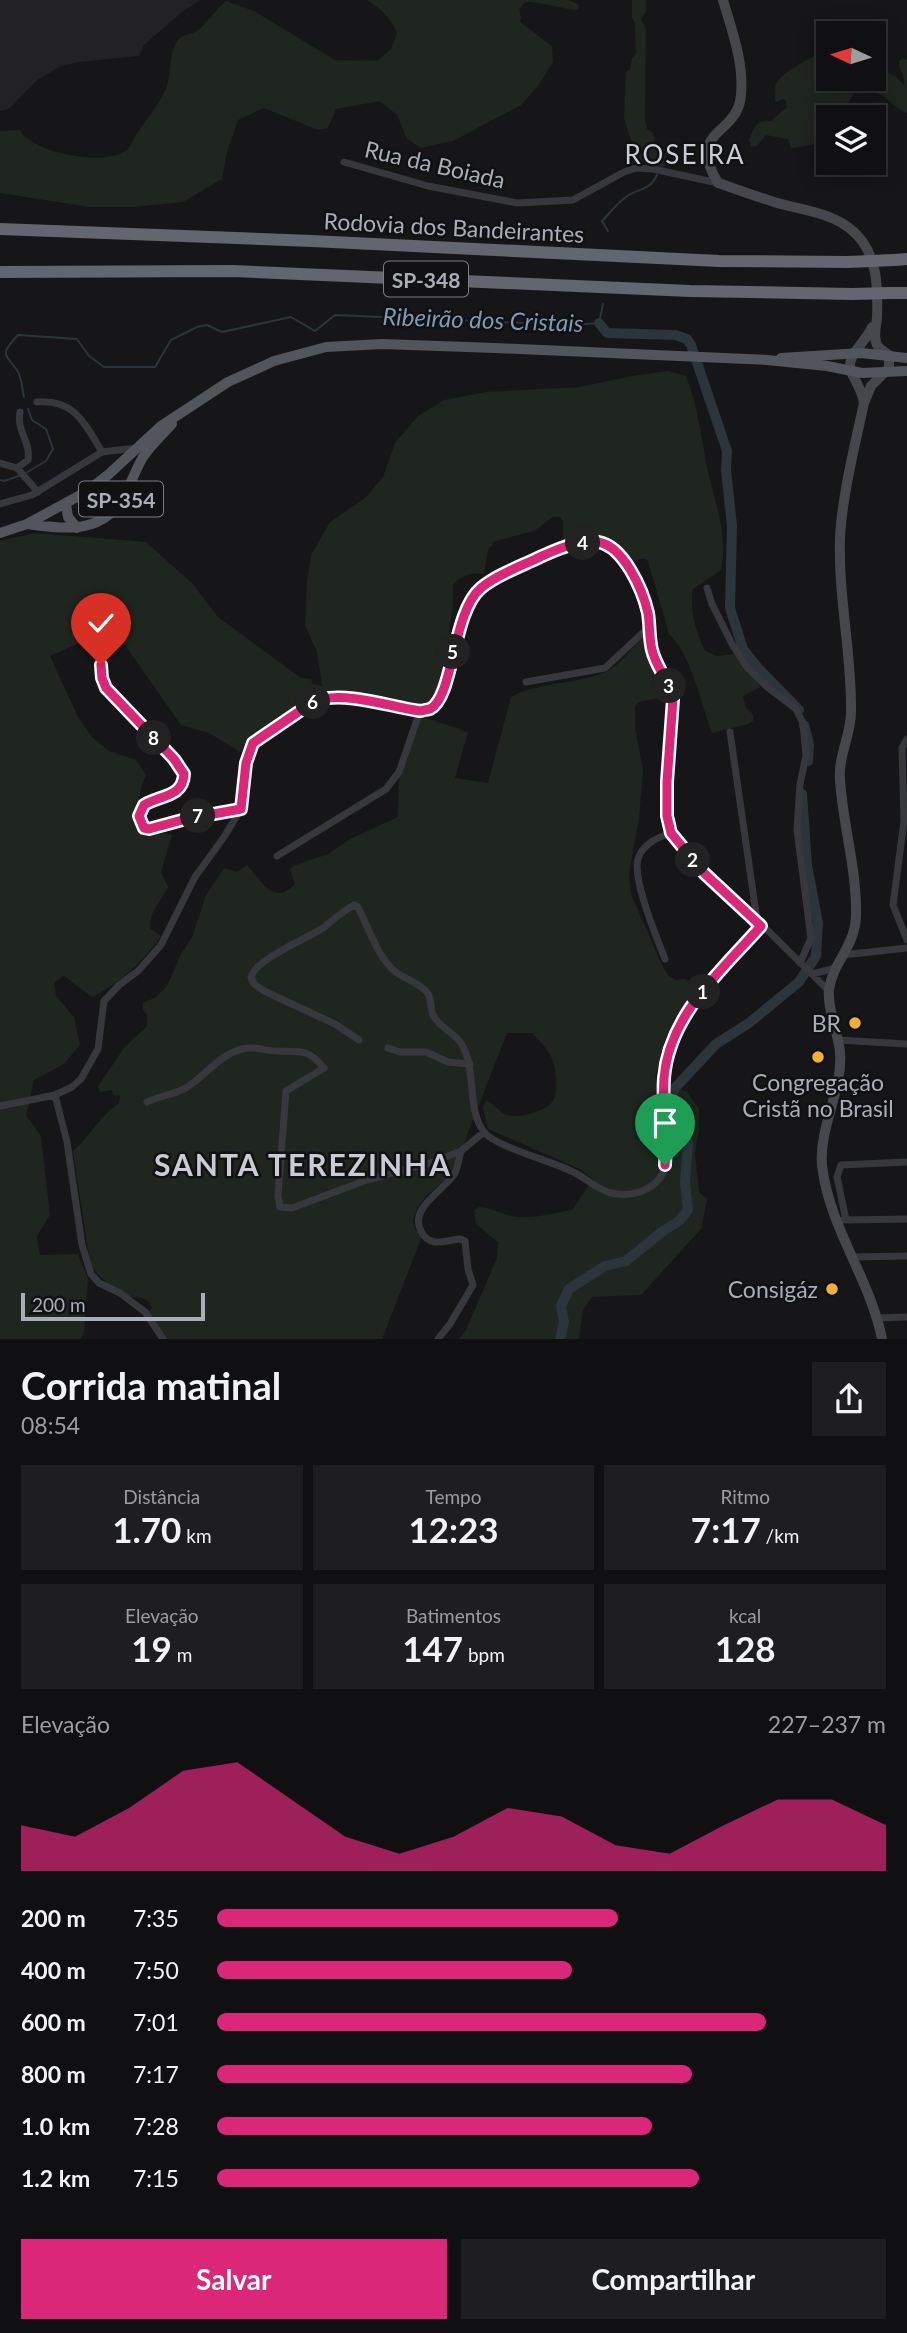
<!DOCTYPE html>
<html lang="pt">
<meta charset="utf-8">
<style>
body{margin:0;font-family:Lato,sans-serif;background:#1e1e20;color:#f1f3f6;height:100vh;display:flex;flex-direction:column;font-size:26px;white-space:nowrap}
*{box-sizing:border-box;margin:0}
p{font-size:23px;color:#9c9d9f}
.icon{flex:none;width:38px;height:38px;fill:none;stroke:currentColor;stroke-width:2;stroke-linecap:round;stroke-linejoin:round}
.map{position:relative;height:1339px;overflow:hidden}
.panel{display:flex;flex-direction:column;background:#101012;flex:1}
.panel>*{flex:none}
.needle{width:46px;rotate:274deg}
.buttons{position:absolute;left:816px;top:21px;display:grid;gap:14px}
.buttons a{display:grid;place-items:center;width:70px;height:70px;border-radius:0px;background:#101012;box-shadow:0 4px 18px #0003,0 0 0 2px #303032;font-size:35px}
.scale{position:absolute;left:21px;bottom:18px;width:184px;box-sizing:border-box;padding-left:7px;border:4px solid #a8adb8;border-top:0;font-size:19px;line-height:24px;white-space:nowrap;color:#a8adb8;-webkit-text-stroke:5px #111113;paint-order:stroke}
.pin{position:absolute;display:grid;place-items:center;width:60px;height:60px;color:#fff;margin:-72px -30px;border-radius:50% 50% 50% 0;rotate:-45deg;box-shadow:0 0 7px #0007}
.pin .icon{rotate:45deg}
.km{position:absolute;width:35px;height:35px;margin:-18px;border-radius:50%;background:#222;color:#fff;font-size:19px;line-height:35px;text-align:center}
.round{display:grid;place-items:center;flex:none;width:74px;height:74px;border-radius:0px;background:#1e1e20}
.overview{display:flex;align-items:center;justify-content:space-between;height:119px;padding:0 21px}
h1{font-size:38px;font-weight:700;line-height:52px}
.stats{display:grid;grid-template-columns:repeat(3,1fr);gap:10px;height:119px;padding:7px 21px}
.stats div{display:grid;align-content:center;border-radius:0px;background:#1e1e20;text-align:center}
.stats b{font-size:35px;font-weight:700}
.stats small{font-size:19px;font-weight:400}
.stats p{font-size:19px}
.chart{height:196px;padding:14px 21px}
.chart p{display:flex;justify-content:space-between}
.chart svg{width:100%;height:126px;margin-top:7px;fill:#db2777;opacity:.7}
.primary-button{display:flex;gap:14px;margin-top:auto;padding:14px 21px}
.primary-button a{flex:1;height:80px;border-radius:0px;background:#db2777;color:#fff;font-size:28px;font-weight:700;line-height:80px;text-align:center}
.primary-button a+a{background:#1e1e20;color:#f1f3f6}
ul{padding:0 21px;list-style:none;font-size:23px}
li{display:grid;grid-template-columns:112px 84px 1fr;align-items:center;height:52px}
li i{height:18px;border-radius:9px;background:#db2777}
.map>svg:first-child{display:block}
.built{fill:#222225}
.green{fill:#1e261f}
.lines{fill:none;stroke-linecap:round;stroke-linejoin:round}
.stream{stroke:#2c353c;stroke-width:2}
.river{stroke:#2c353c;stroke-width:10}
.street{stroke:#37383d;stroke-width:7}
.secondary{stroke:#45474d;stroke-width:10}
.primary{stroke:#53555c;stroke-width:10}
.highway{stroke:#63666e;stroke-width:12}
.highway-bridge{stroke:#63666e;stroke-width:12}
.route-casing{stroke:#fff;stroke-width:14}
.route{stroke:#db2777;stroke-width:9}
.poi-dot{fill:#f2b134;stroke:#111113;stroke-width:2.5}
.labels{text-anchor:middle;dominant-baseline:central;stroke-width:5;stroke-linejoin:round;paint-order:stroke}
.shield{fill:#111113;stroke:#7b7e86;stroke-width:2}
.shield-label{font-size:21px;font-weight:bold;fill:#a8adb8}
.street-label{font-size:23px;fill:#a8adb8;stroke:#111113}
.poi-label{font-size:23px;fill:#a8adb8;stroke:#111113;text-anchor:end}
.water-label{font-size:24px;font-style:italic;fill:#7f9bb3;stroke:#111113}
.quarter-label{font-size:26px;letter-spacing:2px;fill:#c9ccd4;stroke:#111113}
.district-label{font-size:30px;font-weight:bold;letter-spacing:2px;fill:#c9ccd4;stroke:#111113}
</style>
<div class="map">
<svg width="907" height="1339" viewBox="0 0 907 1339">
<rect width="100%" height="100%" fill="#161618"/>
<path class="built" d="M0,0H200L181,13L144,45L139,56L78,62L61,66L37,80L10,108L0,111Z"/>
<path class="green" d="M367,0H568L578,4L579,8L576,10C566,9 534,1 528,2C523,3 522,6 519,10L521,17L520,22L552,46L553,62L538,86L521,105L453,141L421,148L407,139L397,115L380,101L336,109L328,128L318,130L264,108L238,120L227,152L222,179L183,202L133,207H89L0,193V131L20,130C31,153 109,168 128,149C131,145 133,139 136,135C145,121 158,106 165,91C173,74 167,55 178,40C183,34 190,35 197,31C205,26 216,9 226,1L254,11L335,60L377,61L391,49L397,33C390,17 381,9 367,0Z
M632,0H646V11L641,19L646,30L645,120L647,129L653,133L655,141L665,149L666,165L662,168L638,161L624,119L626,72L630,70L632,58L636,54L635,23L632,18Z
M828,51V79H873V64L895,76L904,85C906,77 898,69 899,61L903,58L907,60V113C881,101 889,88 854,93L848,103L840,106L839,110L846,112L852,117H828V142L819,137L812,145L791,148L788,139L766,135L757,146L751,147L749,140C754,128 756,119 771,121L787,107L786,101L783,99L776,102L775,100C776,94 774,89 776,84C781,72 815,55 828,51Z
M668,371L686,376C697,404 701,433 706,462C713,499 729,532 721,570L693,589C689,612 696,631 705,651L717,656L735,654L760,687L743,696L746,708L753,714V721L748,724L712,733C701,703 691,655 669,634L648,561L644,559L629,561C619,533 586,540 563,542V522L561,517H553L534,531L495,541L488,550L484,574C471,572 462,575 453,585C454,623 443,659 436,696C403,724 350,685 314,695C297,700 255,739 240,752L209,733L181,725L113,628L50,656L78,717L92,737L109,751L136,760L146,775C137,794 138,809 142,829L172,835L161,872L168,887C161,901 149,912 150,928L161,936C144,961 120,983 92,997L64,976L54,982L56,996L74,1017L80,1045L64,1064L34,1080L26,1115L41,1136L50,1215L37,1236L40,1255L78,1254L88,1279L84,1332L81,1339H0V541L35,533L146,542L192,583L218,617L301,678L311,679L314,689L323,690L317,652L305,625L307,582L311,555L330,522L365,498L383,477L395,443L418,416L444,400L486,392L580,387L632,376Z
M644,637H647L663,697L639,702L635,706V728L643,770L639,818L629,875L631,894L662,965L668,975L675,980L685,979L692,984L691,993L665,1040L655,1078L687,1092L699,1109V1129L695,1152L699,1192L707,1199L701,1229L641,1295L592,1297L583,1310L579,1339H459L466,1330L497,1258L498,1242L476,1224L474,1211L479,1207C493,1208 498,1213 511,1216C530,1220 554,1213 572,1210L593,1179L580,1169L488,1129L483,1108L486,1100C494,1104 497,1109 503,1113C510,1117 518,1116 525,1115C548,1109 558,1105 556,1080C555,1056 548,1050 532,1033H507L452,1174L426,1196L418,1207L413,1220L415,1229L422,1236L382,1339H164L148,1312L152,1308C147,1295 139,1299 129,1296C114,1290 97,1277 90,1263L73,1151C90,1136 100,1116 119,1103L120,1096L113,1095L112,1090L100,1092L98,1086L124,1048L147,1026V1015L143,1010V1003L156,997L167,986L181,954L192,937L206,895L224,868L237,872L247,865C261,880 273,907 295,884L290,869L293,866L328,854L350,839L398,817L399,775L419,719L423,717L468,732L455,778L488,783L511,697C541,681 577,685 608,671C621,664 632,647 644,637Z"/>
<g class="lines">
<path class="stream" d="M608,231L602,221C611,212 615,205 626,197C638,188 650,191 657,175
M24,397C22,389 22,377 17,370C4,353 0,354 18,335L77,339L89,356L104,367H155L171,340L197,327L207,325L222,332L291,317L315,331L335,315L571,325L599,323L603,304
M24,474L46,461L53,449L46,429L32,420L28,409
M0,480L4,481L19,476"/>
<path class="river" d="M599,323L607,333L675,335L687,339L691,345L727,451L726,470L732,526L730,608L743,649L759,669L799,710
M804,725L809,744L808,761
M560,1339L564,1322L561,1306L569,1289L605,1266L626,1261L663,1231L679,1221L688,1210L685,1182L688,1143L671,1102L675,1088L716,1044L749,1023L799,982L816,956L818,923L807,865L802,794"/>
<path class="street" d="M344,162L428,186L517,203L573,200L624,172L636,168L653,169L718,183
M37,402C75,399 85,424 102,452
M0,463L17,468L28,460C31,442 16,430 20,412
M17,468L38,492
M0,504L32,495L102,452L136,448
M707,588L712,604L732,644L747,667L767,687L796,709L803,723L806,756L800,784L797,830L811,938L800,963
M100,641L102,678L106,688L175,759L184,774C183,798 159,795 144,805L139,816L144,828L241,809
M526,682L605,668L650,626
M730,732L757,920
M907,739L902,748L904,821L893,905L907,940
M277,856L386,789L399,772L420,711
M843,955L907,948
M665,959C657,938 632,879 638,859C642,845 658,837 671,833
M812,974L836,968
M359,1040L335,1024L264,991L254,984L251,977C256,959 306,939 323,928C333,920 343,911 354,905L358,907C368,927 375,950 391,968C400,978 416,981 426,991C433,998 429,1006 433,1015C439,1028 456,1033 462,1045C477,1071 466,1108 484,1132C495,1147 556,1162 575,1173C589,1180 601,1193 617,1194C633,1196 650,1191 660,1178C675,1158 660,1092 666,1063C678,1007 724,967 761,926
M838,1040L907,1044
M388,1048L400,1052H426L448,1062L470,1064
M55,1095L67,1142L82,1245L91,1274L99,1283L120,1293L145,1312L163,1339
M147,1102C159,1096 172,1095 184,1089C206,1077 220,1051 248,1048C257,1047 266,1051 275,1051C299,1052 307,1047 324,1068L286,1091L278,1196L280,1207L292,1208L364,1181L433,1162L461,1151L484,1132
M0,1106L55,1095L72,1087L81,1079L98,1049L104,1001L119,985L138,971L161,945L195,877L224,837L241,809L246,763L253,743L316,700C349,692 387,706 420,711L430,709L438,701L444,689L463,615L478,590L494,579L560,548L590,542H600L607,545L628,565L644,601L652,653L670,688L673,699L667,782V816L671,833L704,873L757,920L829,991
M843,1220L907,1219
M846,1220L837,1177L841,1165L907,1162
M852,1257L907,1256
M877,1318L907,1317
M438,1339L450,1324L473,1285L468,1269L465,1241L460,1239C445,1240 430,1249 421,1231C408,1208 446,1189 455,1173C458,1166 459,1158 461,1151"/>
<path class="secondary" d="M723,0C732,31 744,62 741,95C738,137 685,128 718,183C736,189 755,196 774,202C801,210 832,212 854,232C878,254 878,288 877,318C876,327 873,337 877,345C880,350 885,352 889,355V368L871,386L864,403C855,445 842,496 840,538C838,597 852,654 851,712C851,735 838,756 840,780C843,826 857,869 856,916C855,947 833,962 829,989C827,1009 838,1032 840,1052C843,1091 819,1126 822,1165C829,1228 870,1278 882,1339
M864,403C862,390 856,383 851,371C845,356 867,341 872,327"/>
<path class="primary" d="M781,358L861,353L907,358
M66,504L68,517L77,528
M27,524C58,528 96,535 118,505C129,491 134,472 143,457C151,445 162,435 172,424
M0,533L27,524L86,492L109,474L161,426L228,382L274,361L326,347L382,344L495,348L767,360L827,366L862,373L907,371"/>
<path class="highway" d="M0,229L312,241L719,261L848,262
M894,260L907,259
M0,272L233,271L690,291L852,294
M890,293H907"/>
<path class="highway-bridge" d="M848,262L894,260
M852,294L890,293"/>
</g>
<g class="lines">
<g class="route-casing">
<path id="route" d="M101,665L102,678L106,688L174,759L184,774C183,798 159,795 144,805L139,816L144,828L149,829L186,819L241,809L246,763L253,743L316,700C349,692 387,706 420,711C421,711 429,709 430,709C454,697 452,612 481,588C498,574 522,566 542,556C558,549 580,539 598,542C624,546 643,591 648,613C650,625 649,638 652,650C656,667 669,681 673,699L667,782V816L671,833L704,873L761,926C721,971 669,1015 664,1078C662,1107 667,1136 665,1165"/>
</g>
<use href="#route" class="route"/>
</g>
<g class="poi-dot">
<circle cx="855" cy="1023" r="7"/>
<circle cx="818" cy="1057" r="7"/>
<circle cx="832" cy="1289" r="7"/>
</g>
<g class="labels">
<g class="shield">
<rect x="384" y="261.5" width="84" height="35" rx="5"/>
<rect x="79" y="481.5" width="84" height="35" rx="5"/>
</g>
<g class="shield-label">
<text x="426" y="279">SP-348</text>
<text x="121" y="499">SP-354</text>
</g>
<g class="street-label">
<text transform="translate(435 164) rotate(13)">Rua da Boiada</text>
<text transform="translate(454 227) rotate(3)">Rodovia dos Bandeirantes</text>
</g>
<g class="poi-label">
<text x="841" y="1023">BR</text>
<text x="818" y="1082" text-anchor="middle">Congregação<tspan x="818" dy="26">Cristã no Brasil</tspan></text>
<text x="818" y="1289">Consigáz</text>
</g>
<g class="water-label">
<text transform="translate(483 319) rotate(2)">Ribeirão dos Cristais</text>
</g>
<g class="quarter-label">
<text x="685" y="154">ROSEIRA</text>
</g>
<g class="district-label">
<text x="303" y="1164">SANTA TEREZINHA</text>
</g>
</g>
</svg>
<div class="buttons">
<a><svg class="needle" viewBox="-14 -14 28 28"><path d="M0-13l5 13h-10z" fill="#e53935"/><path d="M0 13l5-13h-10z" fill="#9c9d9f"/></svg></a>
<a><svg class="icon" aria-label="layers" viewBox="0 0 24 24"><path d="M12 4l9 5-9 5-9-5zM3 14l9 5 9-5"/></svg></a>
</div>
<div class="scale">200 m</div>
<div class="pin" style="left:665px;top:1165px;background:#1e9e55"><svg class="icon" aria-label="arrive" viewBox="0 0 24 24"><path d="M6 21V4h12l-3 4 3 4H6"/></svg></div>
<div class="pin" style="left:101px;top:665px;background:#d93025"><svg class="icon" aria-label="check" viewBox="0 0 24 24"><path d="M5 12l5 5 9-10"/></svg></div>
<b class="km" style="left:703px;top:992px">1</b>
<b class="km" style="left:693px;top:860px">2</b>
<b class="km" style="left:669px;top:686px">3</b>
<b class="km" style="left:583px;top:543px">4</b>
<b class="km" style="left:453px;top:652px">5</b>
<b class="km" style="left:313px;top:702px">6</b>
<b class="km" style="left:198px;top:816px">7</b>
<b class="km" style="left:154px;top:738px">8</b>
</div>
<section class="panel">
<div class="overview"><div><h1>Corrida matinal</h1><p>08:54</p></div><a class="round"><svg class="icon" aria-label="share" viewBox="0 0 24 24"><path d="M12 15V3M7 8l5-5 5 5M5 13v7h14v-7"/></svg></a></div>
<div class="stats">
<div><p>Distância</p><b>1.70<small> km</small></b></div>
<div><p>Tempo</p><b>12:23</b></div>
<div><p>Ritmo</p><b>7:17<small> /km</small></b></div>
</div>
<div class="stats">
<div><p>Elevação</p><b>19<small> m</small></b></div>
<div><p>Batimentos</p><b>147<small> bpm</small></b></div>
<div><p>kcal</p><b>128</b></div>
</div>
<div class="chart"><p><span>Elevação</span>227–237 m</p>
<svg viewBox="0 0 160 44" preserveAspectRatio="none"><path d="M0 44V28L10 32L20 22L30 9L40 6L50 19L60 32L70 38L80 32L90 22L100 25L110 35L120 38L130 28L140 19L150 19L160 28V44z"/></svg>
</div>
<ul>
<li><b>200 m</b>7:35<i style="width:60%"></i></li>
<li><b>400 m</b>7:50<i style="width:53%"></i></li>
<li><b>600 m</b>7:01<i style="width:82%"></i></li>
<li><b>800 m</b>7:17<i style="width:71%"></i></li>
<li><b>1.0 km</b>7:28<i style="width:65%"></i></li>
<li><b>1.2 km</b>7:15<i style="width:72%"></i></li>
</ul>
<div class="primary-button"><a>Salvar</a><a>Compartilhar</a></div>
</section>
